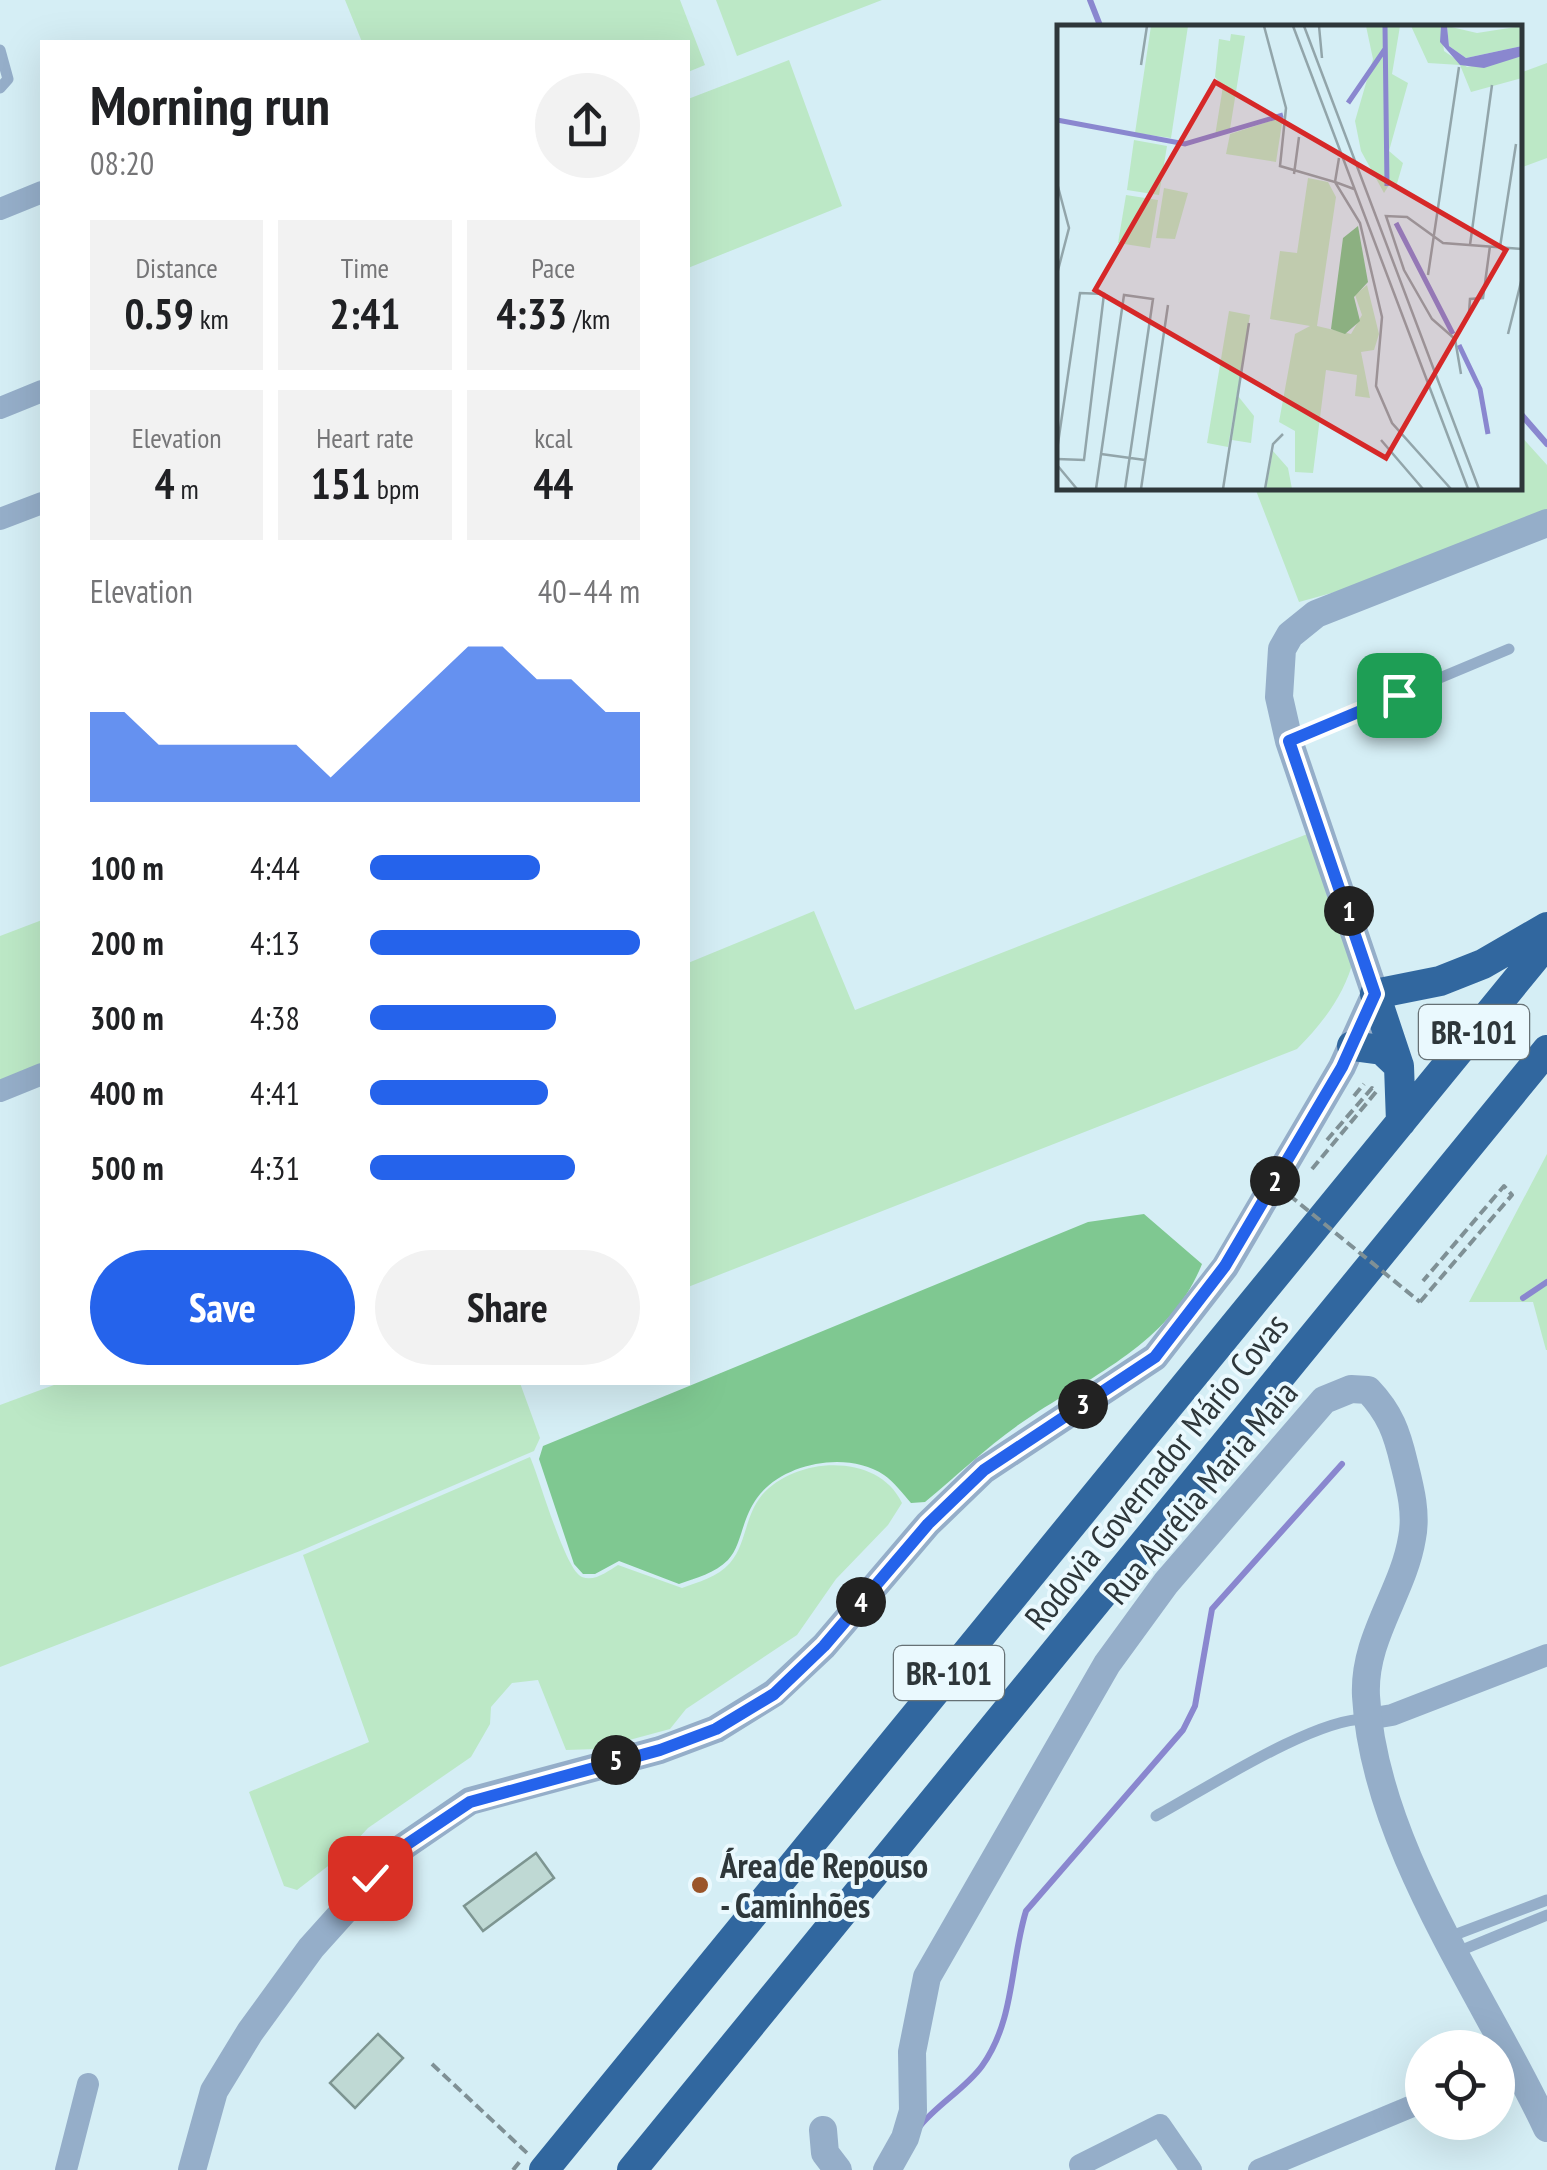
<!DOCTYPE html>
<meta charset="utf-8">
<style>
body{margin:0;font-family:"PT Sans Narrow",sans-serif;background:#f2f2f2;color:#202124;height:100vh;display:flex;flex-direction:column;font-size:38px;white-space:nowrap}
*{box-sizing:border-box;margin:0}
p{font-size:32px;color:#757577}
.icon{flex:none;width:55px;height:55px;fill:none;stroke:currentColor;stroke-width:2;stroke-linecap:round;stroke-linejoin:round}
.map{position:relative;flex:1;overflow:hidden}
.side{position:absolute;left:40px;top:40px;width:650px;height:1345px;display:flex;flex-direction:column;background:#fff;border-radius:0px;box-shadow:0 10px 40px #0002}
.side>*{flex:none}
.fabs{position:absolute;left:1405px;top:2030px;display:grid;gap:20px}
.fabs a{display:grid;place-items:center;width:110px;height:110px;border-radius:50%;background:#fff;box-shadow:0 10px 40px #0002;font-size:50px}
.pin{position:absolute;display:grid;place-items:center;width:85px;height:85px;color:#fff;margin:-42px;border-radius:20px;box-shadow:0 5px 15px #0006}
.km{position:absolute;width:50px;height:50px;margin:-25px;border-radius:50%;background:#222;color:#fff;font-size:28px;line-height:50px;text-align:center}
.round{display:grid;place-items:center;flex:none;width:105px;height:105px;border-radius:52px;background:#f2f2f2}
.headline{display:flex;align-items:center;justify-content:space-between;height:170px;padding:0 50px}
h1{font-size:55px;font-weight:800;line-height:75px}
.stats{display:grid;grid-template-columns:repeat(3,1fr);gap:15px;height:170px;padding:10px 50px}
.stats div{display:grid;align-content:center;border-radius:0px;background:#f2f2f2;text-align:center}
.stats b{font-size:42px;font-weight:800}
.stats small{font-size:28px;font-weight:400}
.stats p{font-size:28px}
.chart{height:280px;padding:20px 50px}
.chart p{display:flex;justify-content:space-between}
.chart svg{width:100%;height:180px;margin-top:10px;fill:#2563eb;opacity:.7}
.action{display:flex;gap:20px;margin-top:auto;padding:20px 50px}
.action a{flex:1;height:115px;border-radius:60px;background:#2563eb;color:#fff;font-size:40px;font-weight:800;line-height:115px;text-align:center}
.action a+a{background:#f2f2f2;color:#202124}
ul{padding:0 50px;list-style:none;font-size:32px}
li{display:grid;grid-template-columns:160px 120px 1fr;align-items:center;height:75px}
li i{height:25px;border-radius:12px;background:#2563eb}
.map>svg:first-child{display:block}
.green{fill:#bce8c6}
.forest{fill:#7fc891}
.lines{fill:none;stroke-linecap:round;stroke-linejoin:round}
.stream{stroke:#8a87cf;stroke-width:6}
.building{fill:#bfd9d4;stroke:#7d9591;stroke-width:2.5}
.path{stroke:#7f9095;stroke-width:4;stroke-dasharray:10 5;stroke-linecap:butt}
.service{stroke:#95aec9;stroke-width:11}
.minor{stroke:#95aec9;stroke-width:22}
.tertiary{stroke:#95aec9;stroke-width:28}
.motorway{stroke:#31679f;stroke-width:30}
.path-bridge{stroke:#7f9095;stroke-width:4;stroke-dasharray:10 5;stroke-linecap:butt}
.route-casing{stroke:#fff;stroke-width:20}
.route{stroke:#2563eb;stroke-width:12}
.poi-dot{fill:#9a5529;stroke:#eaf9fe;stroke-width:4}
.labels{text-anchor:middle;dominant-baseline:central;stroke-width:8;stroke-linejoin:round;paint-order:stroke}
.shield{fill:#eaf9fe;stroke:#667175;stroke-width:2.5}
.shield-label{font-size:32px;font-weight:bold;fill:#2e373a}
.street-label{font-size:35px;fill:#2e373a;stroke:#eaf9fe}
.poi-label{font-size:35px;font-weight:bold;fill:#2e373a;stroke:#eaf9fe;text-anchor:start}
.inset-river{fill:none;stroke:#8a87cf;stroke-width:5}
.inset-road{fill:none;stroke:#92a5aa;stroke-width:2.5}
.view{fill:#d62828;fill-opacity:0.15;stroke:#d62828;stroke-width:5}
.inset-edge{fill:none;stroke:#2e373a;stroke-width:5}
</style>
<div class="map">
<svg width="1547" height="2170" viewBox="0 0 1547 2170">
<rect width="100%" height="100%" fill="#d5eef5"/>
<path class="green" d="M345,0H680L705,65L688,72V42H362Z
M716,0H882L737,56Z
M789,60L842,206L688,268V99Z
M1547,63V158L1520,168V73Z
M1520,435L1547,465V511L1346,589L1299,602L1255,488H1520Z
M1310,833L1354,958C1345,994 1323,1023 1297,1049L688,1287V963L814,911L855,1010Z
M42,920V1065L0,1081V936Z
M1547,1154V1350H1546L1533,1302H1469Z
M62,1382L520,1383L540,1438L534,1451L300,1551L0,1667V1405Z
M530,1457C540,1479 565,1570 582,1577C595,1582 608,1571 618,1565L682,1588C698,1582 718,1577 730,1563C747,1543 744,1517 762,1495C796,1456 878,1452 902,1503L888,1525L836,1579L797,1635L686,1709L670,1729L596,1749L566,1750L538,1680L512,1683L491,1707L490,1724L471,1757L368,1828L345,1853L297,1890L284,1886L249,1792L369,1742L303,1555Z"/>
<path class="forest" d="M1144,1214L1202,1264C1172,1340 1096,1374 1033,1415C994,1440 960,1473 925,1502L911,1503C903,1494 894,1482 884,1475C847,1450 782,1463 757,1498C741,1520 742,1545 728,1560C715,1573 696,1578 679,1584L619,1561L595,1574H583L574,1564L539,1459L543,1446L1088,1222Z"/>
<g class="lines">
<path class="stream" d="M1090,0L1101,28
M1520,413L1547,444
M1523,1298L1547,1282
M920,2126C938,2104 966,2088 982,2066C1015,2020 1010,1963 1026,1911L1183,1730L1195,1706L1212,1609L1342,1464"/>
</g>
<path class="building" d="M536,1853L554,1878L483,1931L464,1906Z
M378,2034L403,2058L355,2108L330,2083Z"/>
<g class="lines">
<path class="path" d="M1354,1096L1364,1084
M1312,1169L1376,1092L1372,1088L1327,1140
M1420,1302L1512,1195L1504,1186L1423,1281
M432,2064L527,2153
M513,2170L521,2160"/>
<path class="service" d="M0,50L8,79L0,88
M1289,741L1509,649
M1156,1816C1204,1790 1317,1716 1368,1719
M1449,1937L1547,1900
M1457,1952L1547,1915"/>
<path class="minor" d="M0,209L42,192
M0,408L42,391
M0,519L42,503
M0,1091L42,1074
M1368,1719L1392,1715L1547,1655
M1080,2165L1160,2125L1191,2170
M66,2170L88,2084
M1259,2170L1422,2102"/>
<path class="tertiary" d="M823,2130L825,2153L838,2170
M192,2170L214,2091L250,2032L311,1948L400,1849L470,1801L660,1750L716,1729L774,1693L824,1646L928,1524L984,1470L1155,1357L1225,1267L1342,1067L1375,994L1289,741L1279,697L1282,649L1290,635L1316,614L1547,523
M887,2170L905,2138L913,2111L912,2052L927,1977L1107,1664L1166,1583L1324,1400L1351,1389L1368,1390C1390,1413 1397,1433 1404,1463C1410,1487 1417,1513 1412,1538C1403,1593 1363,1638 1366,1696C1374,1845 1485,1996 1547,2128"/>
<path class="motorway" d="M1352,1046L1382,1050L1399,1066
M1401,1122L1399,1066L1375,994L1440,981L1483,964L1547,927
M544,2170L1547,943
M632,2170L1547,1050"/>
<path class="path-bridge" d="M1289,1195L1420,1302"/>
</g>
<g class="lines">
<g class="route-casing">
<path id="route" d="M370,1878L400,1849L470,1802L660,1750L716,1729L774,1694L824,1646L928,1524L984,1470L1155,1357L1225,1266L1342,1067L1375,994L1289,741L1399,695"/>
</g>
<use href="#route" class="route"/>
</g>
<circle class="poi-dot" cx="700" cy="1885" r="10"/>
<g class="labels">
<g class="shield">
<rect x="1419" y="1005" width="110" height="54" rx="8"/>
<rect x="894" y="1646" width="110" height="54" rx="8"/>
</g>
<g class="shield-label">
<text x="1474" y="1032">BR-101</text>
<text x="949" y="1673">BR-101</text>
</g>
<g class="street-label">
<text transform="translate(1156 1471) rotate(-51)">Rodovia Governador Mário Covas</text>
<text transform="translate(1200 1492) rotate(-50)">Rua Aurélia Maria Maia</text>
</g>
<g class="poi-label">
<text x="720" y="1865">Área de Repouso<tspan x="720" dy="40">- Caminhões</tspan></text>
</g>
</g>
<g transform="translate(1057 25)">
<rect width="465" height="465" fill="#d5eef5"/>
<path d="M94,1H131L114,113L78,108ZM309,1H343L335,49L351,58L332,126L346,138L339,162L332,160L327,168L304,126L298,96L316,34ZM354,1H384L387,26L410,42L465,31V53L414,67L403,40L371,38ZM390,1L420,8L465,1V21L409,33L392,21ZM174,9L188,11L173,104L158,111L166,61L158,52L162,14L173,16ZM226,92L219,137L169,129L173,109ZM77,115L110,121L102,170L70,165ZM251,153L271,157L279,172L260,301L294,309L305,290L298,270L310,260L322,309L317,325L304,327L313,373L298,371L300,350L269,345L256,448L238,447V406L222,397L238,309L253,301L213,294L223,226L240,228ZM107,163L131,168L118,214L99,213ZM69,170L101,175L93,223L61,218ZM172,286L193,290L171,422L150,418ZM181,371L197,391L194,418L175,415ZM216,426L231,443L235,464H209Z" fill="#bce8c6"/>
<path d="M301,201L311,257L297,272L303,296L288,309L274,304L286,213Z" fill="#7fc891"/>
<path d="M384,1H390L392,21L409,33L465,21V31L427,43L403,40L383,17Z" fill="#8a87cf"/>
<path class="inset-river" d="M328,1L330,161M291,78L328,24M0,95L128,119L226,90M339,198L396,309M402,320L423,364L431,409"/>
<path class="inset-road" d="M207,1L229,83L223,141L278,157L303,198L325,292L319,361L335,398L394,464M236,1L411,464M247,1L422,464M262,1L265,33M84,40L90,1M282,133L278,157L297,164M237,149L242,112M0,158L12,203L0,249M413,220L435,60M443,222L459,119M371,250L402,42M412,288L413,274L426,273L433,221M451,309L465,253M404,349L398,314L375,294L347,245L329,191L350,192L386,218L465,224M324,415L366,464M0,425L23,268L47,269L27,435L0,434M44,429L88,435M0,440L20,464M39,464L67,270L96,274L68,464M84,464L111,280M166,464L192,298M208,464L216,419L226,409"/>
<path class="view" d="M158,57L449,225L329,433L38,265Z"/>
<rect width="465" height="465" class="inset-edge"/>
</g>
</svg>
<div class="fabs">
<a><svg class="icon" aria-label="locate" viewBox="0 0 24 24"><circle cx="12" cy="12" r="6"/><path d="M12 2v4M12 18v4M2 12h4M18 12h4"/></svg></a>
</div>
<div class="pin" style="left:1399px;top:695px;background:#1e9e55"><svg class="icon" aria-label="arrive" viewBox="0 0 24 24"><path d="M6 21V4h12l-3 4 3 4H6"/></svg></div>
<div class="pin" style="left:370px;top:1878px;background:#d93025"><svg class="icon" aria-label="check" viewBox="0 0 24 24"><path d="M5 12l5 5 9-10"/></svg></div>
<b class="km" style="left:1349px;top:911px">1</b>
<b class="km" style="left:1275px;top:1181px">2</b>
<b class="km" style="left:1083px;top:1404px">3</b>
<b class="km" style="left:861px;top:1602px">4</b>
<b class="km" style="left:616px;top:1760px">5</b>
<section class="side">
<div class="headline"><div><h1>Morning run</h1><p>08:20</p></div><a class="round"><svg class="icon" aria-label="share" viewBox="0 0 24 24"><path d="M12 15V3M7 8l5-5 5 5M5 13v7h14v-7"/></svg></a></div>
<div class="stats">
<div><p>Distance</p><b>0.59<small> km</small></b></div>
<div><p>Time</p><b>2:41</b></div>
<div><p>Pace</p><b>4:33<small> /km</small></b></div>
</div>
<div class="stats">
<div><p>Elevation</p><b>4<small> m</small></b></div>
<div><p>Heart rate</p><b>151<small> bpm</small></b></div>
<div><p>kcal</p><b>44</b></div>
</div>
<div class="chart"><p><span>Elevation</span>40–44 m</p>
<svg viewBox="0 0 160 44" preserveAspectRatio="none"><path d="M0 44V22L10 22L20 30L30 30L40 30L50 30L60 30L70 38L80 30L90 22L100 14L110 6L120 6L130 14L140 14L150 22L160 22V44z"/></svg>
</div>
<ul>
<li><b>100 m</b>4:44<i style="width:63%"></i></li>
<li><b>200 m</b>4:13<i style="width:100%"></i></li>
<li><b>300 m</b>4:38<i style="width:69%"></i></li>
<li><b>400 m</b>4:41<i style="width:66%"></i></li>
<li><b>500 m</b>4:31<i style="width:76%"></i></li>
</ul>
<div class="action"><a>Save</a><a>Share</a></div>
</section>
</div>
